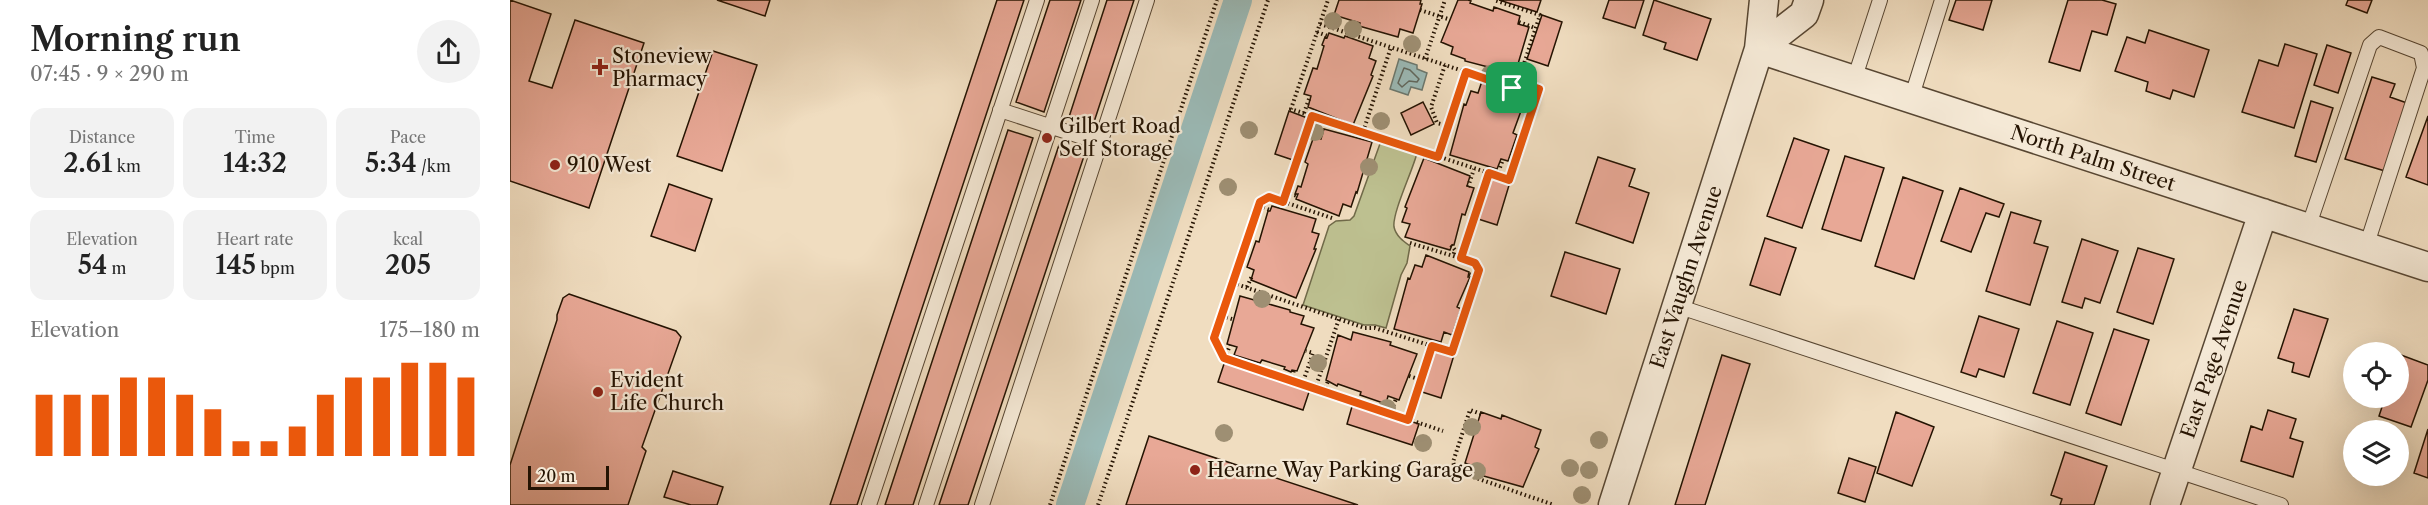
<!DOCTYPE html>
<meta charset="utf-8">
<style>
body{margin:0;font-family:"Libre Caslon Text",serif;background:#f2f2f2;color:#222;height:100vh;display:flex;flex-direction:column;font-size:22px;white-space:nowrap}
*{box-sizing:border-box;margin:0}
p{font-size:20px;color:#767676}
.icon{flex:none;width:33px;height:33px;fill:none;stroke:currentColor;stroke-width:2;stroke-linecap:round;stroke-linejoin:round}
.map{position:relative;flex:1;overflow:hidden}
.panel{display:flex;flex-direction:column;background:#fff;width:510px}
.panel>*{flex:none}
.controls{position:absolute;left:1833px;top:342px;display:grid;gap:12px}
.controls a{display:grid;place-items:center;width:66px;height:66px;border-radius:50%;background:#fff;box-shadow:0 6px 24px #0002;font-size:30px}
.scale{position:absolute;left:18px;bottom:15px;width:81px;box-sizing:border-box;padding-left:6px;border:3px solid #241302;border-top:0;font-size:16px;line-height:21px;white-space:nowrap;color:#241302;-webkit-text-stroke:4px #f5e9d6;paint-order:stroke}
.pin{position:absolute;display:grid;place-items:center;width:51px;height:51px;color:#fff;margin:-26px;border-radius:12px;box-shadow:0 3px 9px #0006}
.round{display:grid;place-items:center;flex:none;width:63px;height:63px;border-radius:32px;background:#f2f2f2}
.summary{display:flex;align-items:center;justify-content:space-between;height:102px;padding:0 30px}
h1{font-size:33px;font-weight:600;line-height:45px}
.figures{display:grid;grid-template-columns:repeat(3,1fr);gap:9px;height:102px;padding:6px 30px}
.figures div{display:grid;align-content:center;border-radius:15px;background:#f2f2f2;text-align:center}
.figures b{font-size:26px;font-weight:600}
.figures small{font-size:16px;font-weight:400}
.figures p{font-size:16px}
.chart{height:168px;padding:12px 30px}
.chart p{display:flex;justify-content:space-between}
.chart svg{width:100%;height:108px;margin-top:6px;stroke:#ea580c;stroke-width:6}
main{display:flex;flex:1;min-height:0}
.map>svg:first-child{display:block}
.green{fill:#bdc090;stroke:#706a49;stroke-width:1.5}
.water{fill:#9bbbb8;stroke:#6b786f;stroke-width:1.5}
.lines{fill:none;stroke-linecap:round;stroke-linejoin:round}
.shore{stroke:#60675d;stroke-width:1.5}
.canal{stroke:#9bbbb8;stroke-width:28}
.building{fill:#e8a896;stroke:#241302;stroke-width:1.5}
.service-casing{stroke:#574632;stroke-width:16}
.minor-casing{stroke:#574632;stroke-width:31}
.path{stroke:#241302;stroke-width:4;stroke-dasharray:1.5 3;stroke-linecap:butt}
.service{stroke:#f5e9d6;stroke-width:14}
.minor{stroke:#f5e9d6;stroke-width:28}
.tree{fill:#9e8f73}
.route-casing{stroke:#fff;stroke-width:12}
.route{stroke:#ea580c;stroke-width:8}
.poi-dot{fill:#8f2418;stroke:#f5e9d6;stroke-width:2}
.labels{text-anchor:middle;dominant-baseline:central;stroke-width:4.5;stroke-linejoin:round;paint-order:stroke}
.poi-label{font-size:20px;fill:#241302;stroke:#f5e9d6;text-anchor:start}
.street-label{font-size:20px;fill:#241302;stroke:#f5e9d6}
</style>
<main>
<section class="panel">
<div class="summary"><div><h1>Morning run</h1><p>07:45 · 9 × 290 m</p></div><a class="round"><svg class="icon" aria-label="share" viewBox="0 0 24 24"><path d="M12 15V3M7 8l5-5 5 5M5 13v7h14v-7"/></svg></a></div>
<div class="figures">
<div><p>Distance</p><b>2.61<small> km</small></b></div>
<div><p>Time</p><b>14:32</b></div>
<div><p>Pace</p><b>5:34<small> /km</small></b></div>
</div>
<div class="figures">
<div><p>Elevation</p><b>54<small> m</small></b></div>
<div><p>Heart rate</p><b>145<small> bpm</small></b></div>
<div><p>kcal</p><b>205</b></div>
</div>
<div class="chart"><p><span>Elevation</span>175–180 m</p>
<svg viewBox="0 0 160 44" preserveAspectRatio="none"><path d="M5 44V19M15 44V19M25 44V19M35 44V12M45 44V12M55 44V19M65 44V25M75 44V38M85 44V38M95 44V32M105 44V19M115 44V12M125 44V12M135 44V6M145 44V6M155 44V12"/></svg>
</div>
</section>
<div class="map">
<svg width="1918" height="505" viewBox="0 0 1918 505">
<rect width="100%" height="100%" fill="#f0ddc0"/>
<filter id="stains"><feTurbulence type="fractalNoise" baseFrequency=".00333" numOctaves="4"/><feColorMatrix values="0 0 0 0 .2 0 0 0 0 .09 0 0 0 0 .02 0 0 0 .5 -.17"/></filter>
<radialGradient id="worn" r=".72"><stop offset=".6" stop-color="#630" stop-opacity="0"/><stop offset="1" stop-color="#630" stop-opacity=".3"/></radialGradient>
<path class="green" d="M871,141L907,153C903,170 882,213 884,227C886,236 893,241 900,246L897,263L891,275L876,328L865,325H854L793,305L819,226L826,221L840,220L844,216Z"/>
<path class="water" d="M889,59L907,65V69L917,73L912,90L901,87L898,95L880,89Z"/>
<g class="lines">
<path class="shore" d="M894,68L900,70L909,79L907,82L899,81L892,87L888,83Z"/>
<path class="canal" d="M560,505L728,0"/>
</g>
<path class="building" d="M0,0L41,14L19,81L42,88L65,20L134,43L79,208L0,181Z
M207,0H260L255,16Z
M487,0H514L347,505H320Z
M540,0H571L534,112L506,102Z
M597,0H624L583,125L559,117Z
M829,0H911L910,4H912L903,33L890,29L888,37L849,26L850,23L824,15Z
M948,0H958L961,1L960,3L983,11L984,7L1010,16L1008,24L1019,27L1005,74L955,61V59L941,54L943,47L931,42Z
M989,0H1031L1027,12Z
M1099,0H1134L1125,28L1093,18Z
M1144,0L1201,19L1187,60L1154,49L1156,43L1133,35Z
M1446,0H1482L1473,30L1439,20Z
M1558,0H1592L1606,4L1597,35L1582,31L1570,71L1539,62Z
M1838,0H1862L1857,13L1836,5Z
M1032,15L1052,22L1038,66L1017,59Z
M1639,30L1699,50L1684,97L1663,90L1660,99L1636,91L1638,82L1605,71L1617,37L1635,43Z
M819,33L834,38L835,36L863,46L859,58L866,61L861,75L863,76L843,125L798,107L801,96L794,94L803,68L807,69L814,46L812,45L815,37L817,38Z
M1775,44L1807,54L1784,128L1732,112L1749,60L1768,66Z
M1817,45L1841,53L1828,93L1804,85Z
M203,51L247,65L212,171L167,156Z
M1862,77L1885,84L1880,97L1897,103L1875,171L1835,159Z
M972,81L1015,98L1013,111H1011L1003,133L1007,135L998,161L991,159L987,169L940,155L954,104L956,105L961,91L968,93Z
M1801,101L1823,108L1806,162L1785,156Z
M913,102L924,124L901,135L891,113Z
M779,111L800,119L786,161L765,154Z
M1918,116V185L1896,177Z
M814,129L862,142L847,193L846,192L841,207L833,204L829,216L786,199L788,194H785L788,186L791,187L798,164L795,162L804,136L811,139Z
M498,130L523,138L403,505H375Z
M1284,138L1319,150L1292,228L1257,216Z
M549,145L575,153L458,505H429Z
M1335,156L1374,168L1351,241L1312,229Z
M1088,157L1125,169L1119,186L1139,193L1123,243L1066,223Z
M914,158L960,176L957,186L964,188L955,215L952,214L944,245H942L940,250L895,237L900,224L892,222L897,208L895,207Z
M979,175L1000,182L987,225L965,218Z
M1393,177L1433,191L1404,279L1365,266Z
M159,184L202,199L185,251L141,236Z
M1450,188L1494,204L1489,217L1476,213L1461,252L1431,241Z
M762,206L806,219L802,232L809,234L804,249H806L786,298L741,280L744,270L737,267L746,241L749,242L758,211H760Z
M1501,212L1531,221L1524,243L1538,247L1520,305L1476,291Z
M1255,238L1286,248L1270,295L1240,285Z
M1572,239L1608,251L1590,303L1575,298L1572,308L1552,302Z
M1628,248L1664,259L1643,324L1607,312Z
M1055,252L1110,269L1096,314L1041,296Z
M916,255L959,272L958,277H960L947,307L951,309L942,335L934,332L931,342L884,329L898,278L900,279L905,265L912,267Z
M59,294L166,331L171,337L132,447L136,451L118,505H0V465L47,320V315L53,298Z
M730,296L780,310V312L794,316L791,324L804,328L787,371L782,370L781,372L774,369L775,367L752,360L750,363L724,355L727,347L717,344Z
M1784,309L1818,319L1799,377L1782,372L1784,363L1768,358Z
M1469,316L1509,329L1494,377L1469,369L1466,377L1451,372Z
M1547,321L1583,333L1560,405L1523,393Z
M1604,329L1639,340L1611,425L1576,413Z
M843,332L881,342L880,345L907,354L889,400L878,396L876,404L850,395L851,392L828,384L827,386L816,380L828,335L841,340Z
M923,348L944,355L931,398L909,391Z
M1212,355L1240,364L1195,505H1165Z
M1891,355L1918,365V380L1901,427L1869,416L1875,398H1888V361Z
M715,361L800,389L793,410L708,382Z
M843,403L909,424L902,445L837,424Z
M1758,410L1786,419L1780,438L1793,442L1783,477L1731,461L1741,426L1752,430Z
M971,412L991,419L992,415L1031,430L1025,447L1029,449L1013,487L970,475L972,469L955,463Z
M1386,412L1424,427L1402,486L1367,473Z
M1918,429V478L1904,473Z
M639,436L848,505H616Z
M1555,452L1597,466L1584,505H1550L1552,499L1541,495Z
M1339,458L1366,467L1355,502L1328,493Z
M163,471L213,487L207,505H181L154,497Z"/>
<g class="lines">
<g class="service-casing">
<path id="service" d="M1344,80L1370,0
M1401,99L1432,0
M490,110L591,143
M1798,228L1860,45L1869,37L1911,53L1914,68L1856,247
M1167,306L1771,505
M359,505L527,0
M416,505L582,0
M472,505L637,0"/>
</g>
<g class="minor-casing">
<path id="minor" d="M1254,0L1249,49L1294,14L1299,0
M1103,505L1249,49L1918,267
M1655,505L1753,213"/>
</g>
<path class="path" d="M910,10L938,19
M1009,22L1025,28
M810,24L935,65
M807,32L818,36
M915,59L935,0
M1014,101L1024,104
M794,113L800,96
M802,116L853,132L881,47
M939,126L927,123L921,107L935,65L956,72
M853,132L979,173
M809,138L815,120
M928,157L956,72L1002,88L1010,83
M987,176L993,159
M958,187L964,169
M776,192L787,196
M773,202L802,116L781,109L818,0
M749,206L760,210
M822,218L759,197L750,202L704,338L713,357L933,431
M900,243L950,258
M941,245L945,250L943,256
M959,274L967,277
M723,283L855,328H865L922,346
M737,287L742,276
M712,316L722,319
M713,357L717,353L720,345
M899,376L911,380
M781,381L784,370
M792,385L803,353L796,351
M805,389L829,319
M814,392L818,381
M880,414L886,399
M971,414L960,410L943,462L946,471L1044,505
M898,420L922,346L942,352L969,270L965,263L950,258L979,173L1000,180L1029,89L1008,82L1030,15L984,0
M540,505L707,0
M588,505L758,0"/>
<use href="#service" class="service"/>
<use href="#minor" class="minor"/>
</g>
<g class="tree">
<circle cx="823" cy="21" r="9"/>
<circle cx="843" cy="29" r="9"/>
<circle cx="902" cy="44" r="9"/>
<circle cx="980" cy="74" r="9"/>
<circle cx="871" cy="121" r="9"/>
<circle cx="739" cy="130" r="9"/>
<circle cx="805" cy="132" r="9"/>
<circle cx="859" cy="167" r="9"/>
<circle cx="718" cy="187" r="9"/>
<circle cx="752" cy="299" r="9"/>
<circle cx="808" cy="363" r="9"/>
<circle cx="877" cy="408" r="9"/>
<circle cx="962" cy="427" r="9"/>
<circle cx="714" cy="433" r="9"/>
<circle cx="1089" cy="440" r="9"/>
<circle cx="913" cy="443" r="9"/>
<circle cx="1060" cy="468" r="9"/>
<circle cx="1079" cy="470" r="9"/>
<circle cx="967" cy="471" r="9"/>
<circle cx="1072" cy="495" r="9"/>
</g>
<g class="lines">
<g class="route-casing">
<path id="route" d="M956,72L1002,88L1011,83L1029,89L999,180L979,173L951,258L965,263L969,270L942,352L922,346L898,420L714,358L704,338L750,202L759,197L773,202L802,116L928,157Z"/>
</g>
<use href="#route" class="route"/>
</g>
<g class="poi-dot">
<path d="M87 58h6v6h6v6h-6v6h-6v-6h-6v-6h6z"/>
<circle cx="537" cy="138" r="6"/>
<circle cx="45" cy="165" r="6"/>
<circle cx="88" cy="392" r="6"/>
<circle cx="685" cy="470" r="6"/>
</g>
<g class="labels">
<g class="poi-label">
<text x="102" y="56">Stoneview<tspan x="102" dy="23">Pharmacy</tspan></text>
<text x="549" y="126">Gilbert Road<tspan x="549" dy="23">Self Storage</tspan></text>
<text x="57" y="165">910 West</text>
<text x="100" y="380">Evident<tspan x="100" dy="23">Life Church</tspan></text>
<text x="697" y="470">Hearne Way Parking Garage</text>
</g>
<g class="street-label">
<text transform="translate(1583 158) rotate(18)">North Palm Street</text>
<text transform="translate(1176 277) rotate(-72)">East Vaughn Avenue</text>
<text transform="translate(1704 359) rotate(-71)">East Page Avenue</text>
</g>
</g>
<rect width="100%" height="100%" filter="url(#stains)"/>
<rect width="100%" height="100%" fill="url(#worn)"/>
</svg>
<div class="controls">
<a><svg class="icon" aria-label="locate" viewBox="0 0 24 24"><circle cx="12" cy="12" r="6"/><path d="M12 2v4M12 18v4M2 12h4M18 12h4"/></svg></a>
<a><svg class="icon" aria-label="layers" viewBox="0 0 24 24"><path d="M12 4l9 5-9 5-9-5zM3 14l9 5 9-5"/></svg></a>
</div>
<div class="scale">20 m</div>
<div class="pin" style="left:1002px;top:88px;background:#1e9e55"><svg class="icon" aria-label="arrive" viewBox="0 0 24 24"><path d="M6 21V4h12l-3 4 3 4H6"/></svg></div>
</div>
</main>
